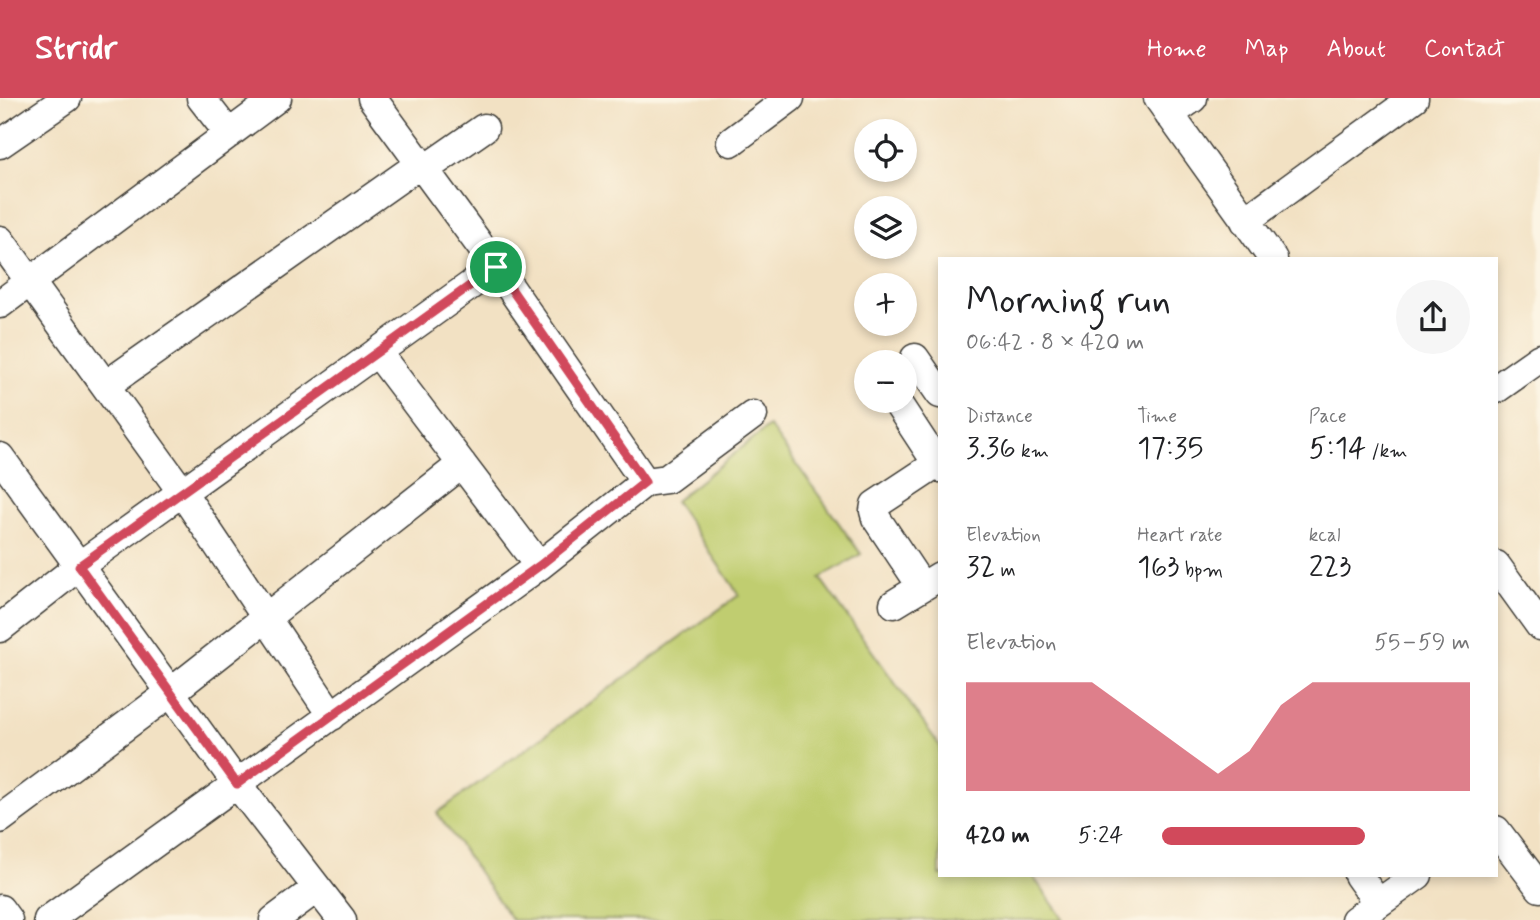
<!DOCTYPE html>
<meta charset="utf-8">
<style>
body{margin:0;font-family:Mynerve,sans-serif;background:#f6f6f6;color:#202124;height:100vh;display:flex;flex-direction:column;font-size:26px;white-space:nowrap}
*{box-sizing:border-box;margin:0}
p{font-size:23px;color:#757577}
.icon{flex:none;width:38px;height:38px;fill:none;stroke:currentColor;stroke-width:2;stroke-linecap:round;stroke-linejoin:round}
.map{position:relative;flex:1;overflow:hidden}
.side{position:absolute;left:938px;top:159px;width:560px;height:620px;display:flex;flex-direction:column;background:#fff;border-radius:0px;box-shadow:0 4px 10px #0003}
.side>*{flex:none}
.tools{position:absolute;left:854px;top:21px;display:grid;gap:14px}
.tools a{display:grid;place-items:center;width:63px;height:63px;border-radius:50%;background:#fff;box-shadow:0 4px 10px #0003;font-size:35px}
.pin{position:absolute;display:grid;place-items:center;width:60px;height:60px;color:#fff;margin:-30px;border:4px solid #fff;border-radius:50%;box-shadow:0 2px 7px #0007}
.round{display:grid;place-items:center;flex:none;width:74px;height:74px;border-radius:37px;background:#f6f6f6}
.headline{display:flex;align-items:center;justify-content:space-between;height:119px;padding:0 28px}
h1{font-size:38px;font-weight:600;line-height:52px}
.metrics{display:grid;grid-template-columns:repeat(3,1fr);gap:10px;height:119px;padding:7px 28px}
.metrics div{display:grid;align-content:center}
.metrics b{font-size:30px;font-weight:600}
.metrics small{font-size:19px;font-weight:400}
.metrics p{font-size:19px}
.chart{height:196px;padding:14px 28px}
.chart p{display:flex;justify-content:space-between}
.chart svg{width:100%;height:126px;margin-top:7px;fill:#d1495b;opacity:.7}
ul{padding:0 28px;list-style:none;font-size:23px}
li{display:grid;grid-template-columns:112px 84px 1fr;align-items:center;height:52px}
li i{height:18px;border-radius:9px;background:#d1495b}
header{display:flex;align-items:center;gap:42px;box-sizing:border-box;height:98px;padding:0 35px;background:#d1495b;color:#fff}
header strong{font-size:33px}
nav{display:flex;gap:38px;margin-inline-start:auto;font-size:24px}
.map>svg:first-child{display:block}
.green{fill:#c0cd6f;stroke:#6e7446;stroke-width:2}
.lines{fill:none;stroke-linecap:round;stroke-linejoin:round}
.minor-casing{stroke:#3c3a35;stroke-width:31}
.minor{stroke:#fff;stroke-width:28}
.route-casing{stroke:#fff;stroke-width:14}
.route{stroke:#d1495b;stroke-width:9}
</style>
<header>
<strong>Stridr</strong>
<nav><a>Home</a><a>Map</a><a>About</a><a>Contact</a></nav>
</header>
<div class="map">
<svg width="1540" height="822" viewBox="0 0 1540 822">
<rect width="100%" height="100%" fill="#fcf5e5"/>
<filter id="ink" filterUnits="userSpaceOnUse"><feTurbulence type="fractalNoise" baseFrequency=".0143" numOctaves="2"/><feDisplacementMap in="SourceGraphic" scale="14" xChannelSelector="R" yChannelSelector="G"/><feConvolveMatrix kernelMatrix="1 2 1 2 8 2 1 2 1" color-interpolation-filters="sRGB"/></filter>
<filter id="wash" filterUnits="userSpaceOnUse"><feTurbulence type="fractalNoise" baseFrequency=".00686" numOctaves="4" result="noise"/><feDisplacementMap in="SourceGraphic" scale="28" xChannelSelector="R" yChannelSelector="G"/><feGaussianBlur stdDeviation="1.57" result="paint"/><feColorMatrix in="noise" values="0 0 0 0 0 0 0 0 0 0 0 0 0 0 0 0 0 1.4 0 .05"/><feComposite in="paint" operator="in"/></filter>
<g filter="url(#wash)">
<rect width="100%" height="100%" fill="#f2e1c3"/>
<path class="green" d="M769,328L861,456L820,480L940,648V777H1032L1064,822H512L437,715L739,497L675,403Z"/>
</g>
<g filter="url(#ink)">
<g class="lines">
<g class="minor-casing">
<path id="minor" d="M201,0L229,36
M372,0L496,169L645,384
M1158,0L1273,161
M1169,17L1193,0
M731,44L790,0
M0,46L67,0
M425,71L484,30
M1245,123L1414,0
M0,142L182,394L332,618
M0,206L277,0
M377,254L539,468
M915,260L940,296
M106,287L420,66
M1496,291L1540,260
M896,303L940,370
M0,359L237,686L342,822
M1496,467L1540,528
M922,489L876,420L874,413L875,407L937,366
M894,506L940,478
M0,530L79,468L496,169
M0,721L170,595L462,366
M1496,732L1540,790
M1358,777L1378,805
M0,811L8,822
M48,822L539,468L645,384L667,381L753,317
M274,822L317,790
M1355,822L1418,777"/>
</g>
<use href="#minor" class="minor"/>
</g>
</g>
<g class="lines" filter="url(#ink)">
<g class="route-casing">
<path id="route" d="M496,169L645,384L539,468L237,686L79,468Z"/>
</g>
<use href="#route" class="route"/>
</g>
</svg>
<div class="tools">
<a><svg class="icon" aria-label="locate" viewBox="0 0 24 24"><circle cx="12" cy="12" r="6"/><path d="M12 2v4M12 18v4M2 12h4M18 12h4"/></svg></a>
<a><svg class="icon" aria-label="layers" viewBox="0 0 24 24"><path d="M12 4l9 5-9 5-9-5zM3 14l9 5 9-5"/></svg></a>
<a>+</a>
<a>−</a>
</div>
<div class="pin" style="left:496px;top:169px;background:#1e9e55"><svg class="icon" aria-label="arrive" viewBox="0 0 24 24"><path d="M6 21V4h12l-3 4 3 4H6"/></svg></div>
<section class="side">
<div class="headline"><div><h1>Morning run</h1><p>06:42 · 8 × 420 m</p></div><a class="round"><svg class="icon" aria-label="share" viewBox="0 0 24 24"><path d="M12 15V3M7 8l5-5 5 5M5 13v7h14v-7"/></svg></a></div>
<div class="metrics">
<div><p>Distance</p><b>3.36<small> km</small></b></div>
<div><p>Time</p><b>17:35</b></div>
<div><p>Pace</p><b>5:14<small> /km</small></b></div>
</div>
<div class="metrics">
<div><p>Elevation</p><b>32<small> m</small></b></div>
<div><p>Heart rate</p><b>163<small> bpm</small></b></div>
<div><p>kcal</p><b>223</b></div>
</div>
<div class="chart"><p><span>Elevation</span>55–59 m</p>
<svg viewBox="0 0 160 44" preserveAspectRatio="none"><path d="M0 44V6L10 6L20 6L30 6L40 6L50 14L60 22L70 30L80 38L90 30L100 14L110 6L120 6L130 6L140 6L150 6L160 6V44z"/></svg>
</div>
<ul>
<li><b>420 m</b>5:24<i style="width:66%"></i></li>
</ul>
</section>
</div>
